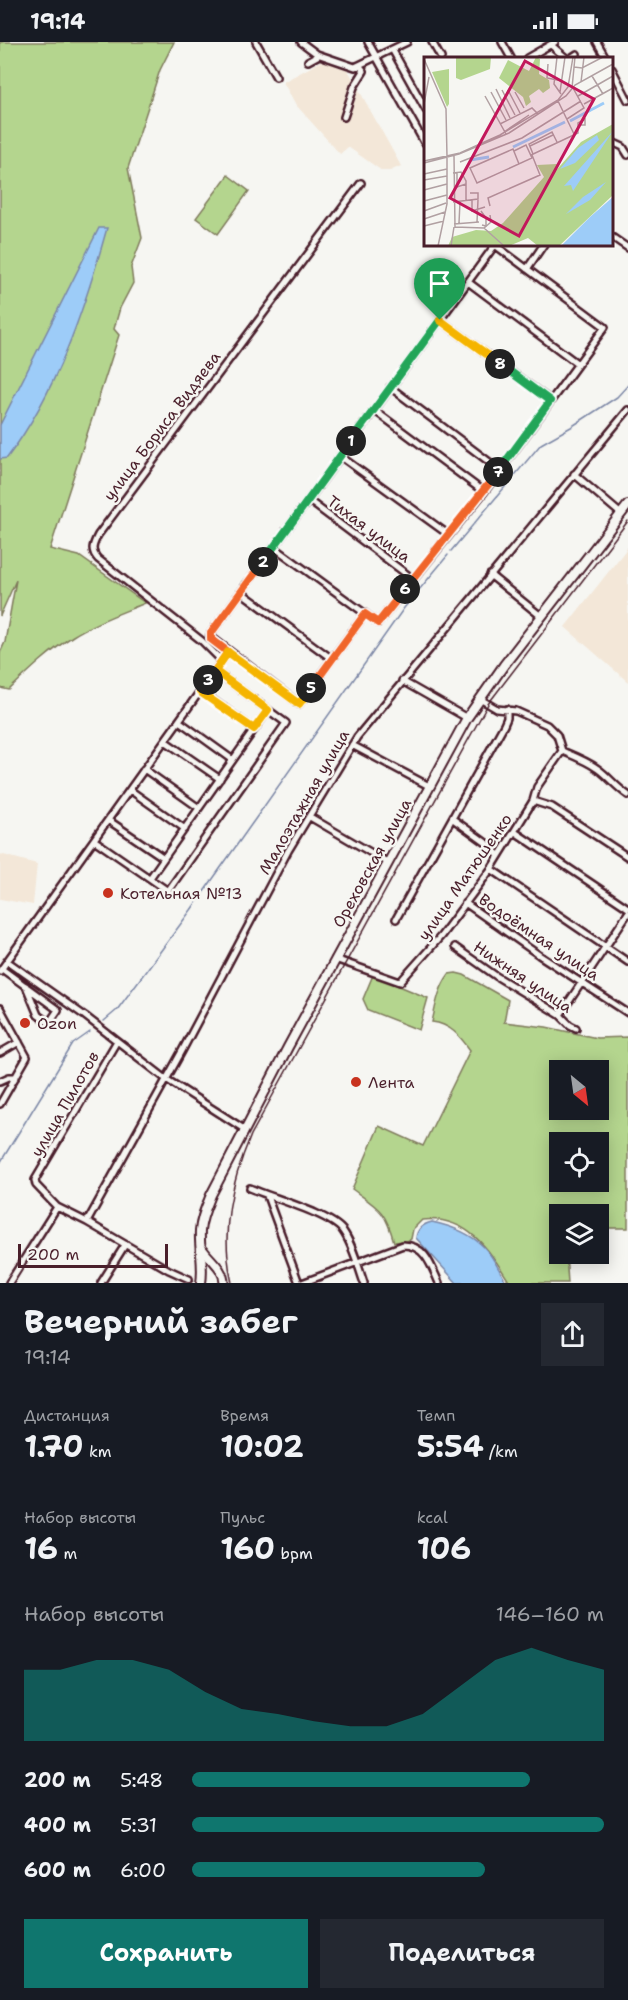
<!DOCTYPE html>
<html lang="ru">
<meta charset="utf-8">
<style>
body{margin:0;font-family:"Shantell Sans",sans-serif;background:#242831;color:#f1f3f6;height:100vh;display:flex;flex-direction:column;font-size:22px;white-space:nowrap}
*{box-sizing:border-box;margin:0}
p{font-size:20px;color:#9ea1a6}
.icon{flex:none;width:33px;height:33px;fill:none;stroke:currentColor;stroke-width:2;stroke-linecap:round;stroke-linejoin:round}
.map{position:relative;height:1241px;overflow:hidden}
.side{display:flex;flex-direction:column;background:#171b24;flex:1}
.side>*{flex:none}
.needle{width:39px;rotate:151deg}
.fabs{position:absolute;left:549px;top:1018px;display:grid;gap:12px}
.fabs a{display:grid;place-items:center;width:60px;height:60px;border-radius:0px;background:#171b24;box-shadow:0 3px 15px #0003;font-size:30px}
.scale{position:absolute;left:18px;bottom:15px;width:150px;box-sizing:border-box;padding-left:6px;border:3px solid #4a1f2b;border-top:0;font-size:16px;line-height:21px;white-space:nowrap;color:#4a1f2b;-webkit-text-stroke:4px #f6f6f2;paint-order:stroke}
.pin{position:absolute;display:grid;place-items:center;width:51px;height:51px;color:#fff;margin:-62px -26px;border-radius:50% 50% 50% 0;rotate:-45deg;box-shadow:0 0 6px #0007}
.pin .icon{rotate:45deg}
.km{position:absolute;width:30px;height:30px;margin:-15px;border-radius:50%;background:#222;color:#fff;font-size:16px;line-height:30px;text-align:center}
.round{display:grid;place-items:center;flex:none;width:63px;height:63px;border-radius:0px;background:#242831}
.head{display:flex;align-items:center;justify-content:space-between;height:102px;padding:0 24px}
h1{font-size:33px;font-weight:700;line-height:45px}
.figures{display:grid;grid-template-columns:repeat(3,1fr);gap:9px;height:102px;padding:6px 24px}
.figures div{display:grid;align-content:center}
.figures b{font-size:30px;font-weight:700}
.figures small{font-size:16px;font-weight:400}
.figures p{font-size:16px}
.chart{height:168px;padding:12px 24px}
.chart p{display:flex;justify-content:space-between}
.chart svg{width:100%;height:108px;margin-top:6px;fill:#0f766e;opacity:.7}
.button{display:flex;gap:12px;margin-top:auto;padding:12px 24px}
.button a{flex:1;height:69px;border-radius:0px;background:#0f766e;color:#fff;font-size:24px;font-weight:700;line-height:69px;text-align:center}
.button a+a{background:#242831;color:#f1f3f6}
ul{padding:0 24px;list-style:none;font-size:20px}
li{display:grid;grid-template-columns:96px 72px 1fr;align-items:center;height:45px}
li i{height:15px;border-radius:8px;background:#0f766e}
.status{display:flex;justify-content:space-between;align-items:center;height:42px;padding:0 30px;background:#171b24;direction:ltr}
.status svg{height:16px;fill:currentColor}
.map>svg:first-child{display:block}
.built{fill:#f3e7d8}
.green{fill:#b4d58e;stroke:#7f7a5c;stroke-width:1.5;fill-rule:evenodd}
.water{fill:#9dccf8;stroke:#7c87a6;stroke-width:1.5}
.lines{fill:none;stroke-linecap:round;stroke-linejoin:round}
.stream{stroke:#7c87a6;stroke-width:1.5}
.street-casing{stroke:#4a1f2b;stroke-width:10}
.secondary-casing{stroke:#4a1f2b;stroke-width:11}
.primary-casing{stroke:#4a1f2b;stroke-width:12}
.street{stroke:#f6f6f2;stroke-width:5}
.secondary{stroke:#f6f6f2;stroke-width:7}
.primary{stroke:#f6f6f2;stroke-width:8}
.tram{stroke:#4a1f2b;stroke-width:1.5}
.split-1-casing{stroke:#fff;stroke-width:12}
.split-2-casing{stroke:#fff;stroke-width:12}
.split-3-casing{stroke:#fff;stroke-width:12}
.split-4-casing{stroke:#fff;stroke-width:12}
.split-5-casing{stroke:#fff;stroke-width:12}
.split-6-casing{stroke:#fff;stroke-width:12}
.split-7-casing{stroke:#fff;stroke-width:12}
.split-8-casing{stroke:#fff;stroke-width:12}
.split-9-casing{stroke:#fff;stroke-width:12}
.split-1{stroke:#22a559;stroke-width:8}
.split-2{stroke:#22a559;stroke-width:8}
.split-3{stroke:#f0652b;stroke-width:8}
.split-4{stroke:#f5b400;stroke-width:8}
.split-5{stroke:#f5b400;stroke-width:8}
.split-6{stroke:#f0652b;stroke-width:8}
.split-7{stroke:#f0652b;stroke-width:8}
.split-8{stroke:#22a559;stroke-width:8}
.split-9{stroke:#f5b400;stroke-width:8}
.poi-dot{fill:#c8321e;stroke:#f6f6f2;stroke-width:2}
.labels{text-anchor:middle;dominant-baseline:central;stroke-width:5;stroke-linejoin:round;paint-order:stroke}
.street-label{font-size:16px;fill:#4a1f2b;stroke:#f6f6f2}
.poi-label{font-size:16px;fill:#4a1f2b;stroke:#f6f6f2;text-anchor:start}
.inset-river{fill:none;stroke:#9dccf8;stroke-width:3}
.inset-road{fill:none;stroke:#b1a0a2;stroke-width:1.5}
.view{fill:#c2185b;fill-opacity:0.15;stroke:#c2185b;stroke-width:3}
.inset-edge{fill:none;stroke:#4a1f2b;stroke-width:3}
</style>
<div class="status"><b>19:14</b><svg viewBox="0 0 49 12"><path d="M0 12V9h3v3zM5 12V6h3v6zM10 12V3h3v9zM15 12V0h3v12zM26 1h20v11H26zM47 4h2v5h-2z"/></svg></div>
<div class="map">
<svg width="628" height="1241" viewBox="0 0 628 1241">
<rect width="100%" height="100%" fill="#f6f6f2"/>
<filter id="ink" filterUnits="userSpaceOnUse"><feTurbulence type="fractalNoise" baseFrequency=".0167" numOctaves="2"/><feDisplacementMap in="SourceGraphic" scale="12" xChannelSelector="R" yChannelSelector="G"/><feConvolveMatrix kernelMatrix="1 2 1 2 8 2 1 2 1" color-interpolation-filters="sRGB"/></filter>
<g filter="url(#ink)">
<path class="built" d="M322,19L340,21L348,28L401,124L390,129H382L348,105L340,112L296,63L283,40Z
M628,505V640L565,585Z
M0,812L37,822L33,863L0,857Z"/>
<path class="green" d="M0,0H174L160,28L128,126L142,196L131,225L133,241L120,266L114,287L119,293L50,507L79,514L145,561C121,571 95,580 73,594C50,609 29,629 9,648L0,646V611L5,600L16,538L0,574Z
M228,133L249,149L218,192L196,176Z
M456,931L464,933L508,958L504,980L546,985L597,996L628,995V1186H599L598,1173H560V1212H566L568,1241H510C489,1207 467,1173 422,1178L413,1187L411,1197L407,1199L394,1200C385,1167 378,1166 352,1147L379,1084L423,1104L470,1008C460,994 450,982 432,980C436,963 438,947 449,932ZM560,1029H598V1068H560ZM560,1101H598V1140H560Z
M373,933L428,956L419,988L368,968L363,957Z"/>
<path class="water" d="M99,186H107C85,265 57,350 7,416L0,417V383Z
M432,1180C451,1184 470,1191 484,1205C493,1214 500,1230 507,1241H457L416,1196C417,1186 423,1182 432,1180Z"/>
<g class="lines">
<path class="stream" d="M451,509L541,402L571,385L617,355L628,343
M104,979L117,968L191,868L404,566L448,513
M0,1121L73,1002L90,990"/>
<g class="street-casing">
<path id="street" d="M256,0L276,35
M301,0L317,12L355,25L407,0
M368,0L424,100
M432,0L441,16
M502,0L511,16
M597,0L606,16
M551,3L566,16
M392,7L426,68
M527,16L555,0
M571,16L577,12
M308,19L319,13
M612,27L628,58
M344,75L354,45L364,29L360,24
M612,100L623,105L628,113
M612,195L628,206
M527,227L544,202
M468,240L578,322
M440,278L551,359
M390,345L500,428
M374,368L484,450
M340,414L449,493
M574,432L621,472
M308,458L413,537
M274,505L378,581L484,450L605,285L495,203L211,591L210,594L299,662L365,572
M490,533L542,575
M241,550L332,617
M222,619L202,599L98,517C90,508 93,503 98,493L361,141
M402,639L467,676
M200,649L254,687
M480,657L497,667L516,669L547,683L557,693L562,709C574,714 587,719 598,727C609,735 616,745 628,753
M179,679L233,718
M165,699L220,737
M352,703L429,744
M144,727L199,766
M130,748L185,787
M533,759L552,765L628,815
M310,775L387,820
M453,777L489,803L499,814
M108,778L164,816
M515,790L628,866
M94,798L168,849L286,681L215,629
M491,827L628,920
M150,836L268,668
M465,861L539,913L628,971
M396,877L504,683L507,676V667
M455,905L496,934L560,973L570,983L576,986
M335,917L400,940L441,894L491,827L533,759L537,745L562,709
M7,919L85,974L166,1037L244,1087
M2,927L58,968L49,981L38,973L26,944
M0,929L228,610
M0,966L27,1015L0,1062
M560,973L628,871
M117,999L35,1138L36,1143L57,1165L87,1180L169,1228L189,1237
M0,1011L19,1000
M0,1039L9,1035H16
M250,1146C272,1156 331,1172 343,1189C353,1203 358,1224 364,1241
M267,1154L299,1241
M87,1180L182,1009L288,809L357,695L628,368
M9,1241L57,1165
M101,1241L125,1203
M302,1241L403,1203C425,1203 431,1223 439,1241"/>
</g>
<g class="secondary-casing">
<path id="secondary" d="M201,1204C208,1217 224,1225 224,1241"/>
</g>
<g class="primary-casing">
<path id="primary" d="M201,1241C204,1223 199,1207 200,1189C201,1176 206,1165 211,1153L288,1005L467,676L504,623L628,463"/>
</g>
<use href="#street" class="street"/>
<use href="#secondary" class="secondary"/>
<use href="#primary" class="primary"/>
<path class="tram" d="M232,1241C220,1189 231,1141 251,1093L488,662L628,479"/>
</g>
</g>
<g class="lines" filter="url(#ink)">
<g class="split-1-casing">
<path id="split-1" d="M351,399L440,278"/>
</g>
<g class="split-2-casing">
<path id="split-2" d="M263,520L351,399"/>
</g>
<g class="split-3-casing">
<path id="split-3" d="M208,638L228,610L211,597V591L263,520"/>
</g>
<g class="split-4-casing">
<path id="split-4" d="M208,638L200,650L254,687L268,668L230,640"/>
</g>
<g class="split-5-casing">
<path id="split-5" d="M230,640L215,629L228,610L299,662L311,646"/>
</g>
<g class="split-6-casing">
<path id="split-6" d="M311,646L365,572L378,581L405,547"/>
</g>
<g class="split-7-casing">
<path id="split-7" d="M405,547L498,430"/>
</g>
<g class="split-8-casing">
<path id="split-8" d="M498,430L550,359L500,322"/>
</g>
<g class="split-9-casing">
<path id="split-9" d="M440,278L500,322"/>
</g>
<use href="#split-1" class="split-1"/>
<use href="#split-2" class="split-2"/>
<use href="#split-3" class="split-3"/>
<use href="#split-4" class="split-4"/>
<use href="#split-5" class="split-5"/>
<use href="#split-6" class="split-6"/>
<use href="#split-7" class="split-7"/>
<use href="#split-8" class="split-8"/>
<use href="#split-9" class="split-9"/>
</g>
<g class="poi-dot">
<circle cx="108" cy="851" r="6"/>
<circle cx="25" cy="981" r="6"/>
<circle cx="356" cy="1040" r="6"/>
</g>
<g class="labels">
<g class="street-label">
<text transform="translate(162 384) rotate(-53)">улица Бориса Видяева</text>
<text transform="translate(369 487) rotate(37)">Тихая улица</text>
<text transform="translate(304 760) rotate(-60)">Малоэтажная улица</text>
<text transform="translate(372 821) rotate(-61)">Ореховская улица</text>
<text transform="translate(465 835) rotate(-55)">улица Матюшенко</text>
<text transform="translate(539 895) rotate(34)">Водоёмная улица</text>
<text transform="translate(523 935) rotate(34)">Нижняя улица</text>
<text transform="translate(65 1062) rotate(-60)">улица Пилотов</text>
</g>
<g class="poi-label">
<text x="120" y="851">Котельная №13</text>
<text x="37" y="981">Ozon</text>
<text x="368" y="1040">Лента</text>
</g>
</g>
<g transform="translate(424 15)">
<rect width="189" height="189" fill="#f6f6f2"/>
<path d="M32,0H67L66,12L37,23L32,21ZM112,0L116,2L115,17L125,23L126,31L119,36L115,32L105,39L107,45L102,49L99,40L75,21L84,3L105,14ZM25,12V47L23,50L8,15ZM189,67V138L135,189H114L104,181L85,189H24L28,180L52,173L67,174L79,166L120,120L113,108L133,107L129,117L157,85Z" fill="#b4d58e"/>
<path d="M189,74L149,134L147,128L140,129ZM173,78L175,83L151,106L136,112L154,91ZM182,125L166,143L142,157L159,140ZM189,140V189H137L166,160Z" fill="#9dccf8"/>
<path class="inset-river" d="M146,64L180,46M89,90L141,65M46,103L65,100"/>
<path class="inset-road" d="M133,0L130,27L137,37M0,2L22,52L23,100M124,7L123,21L138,24M150,10L158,11L179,0M168,19L179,37M157,25L160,0M148,31L151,0M72,32L86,61M78,33L91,58M84,33L96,56M67,35L82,63M91,35L100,51M136,35L141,0M61,39L82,77M154,39L189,19M134,44L150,77M0,47L5,20M160,47L189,31M143,62L160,51L149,31M76,67L108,51L114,57M80,75L105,58M106,89L129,78M90,94L102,88L108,101L53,126L46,111L89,92L95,107M109,97L105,87L128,75L133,85M107,98L154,76V66L161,62V68H154M30,99L31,170L60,171L67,165L66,158M0,104L36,96L76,78L134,43L144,30L149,0M36,105L98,81L157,44M0,106L35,97L85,76L142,39L151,28L189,7M29,116L37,115L42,124V143M33,116V130L42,127M0,117L23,112M0,123L23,119M0,133L23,127M48,143V154L61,150M0,144L23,138M29,145L54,142V136H46M66,149L64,141L116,118L108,98M0,154L22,146M57,154L62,161V169L58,168M0,162L21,155M53,165L54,143M35,166L36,145M30,167L55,165M0,169L20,164M60,171L79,188M14,189L23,147V100M27,189L30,170"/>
<path class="view" d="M101,4L170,42L95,179L26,141Z"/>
<rect width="189" height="189" class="inset-edge"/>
</g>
</svg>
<div class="fabs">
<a><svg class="needle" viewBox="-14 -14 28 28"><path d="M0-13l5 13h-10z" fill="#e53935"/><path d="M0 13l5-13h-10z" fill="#9ea1a6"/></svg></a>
<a><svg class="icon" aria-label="locate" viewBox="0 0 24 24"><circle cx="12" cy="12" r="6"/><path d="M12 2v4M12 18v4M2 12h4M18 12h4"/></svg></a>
<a><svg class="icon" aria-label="layers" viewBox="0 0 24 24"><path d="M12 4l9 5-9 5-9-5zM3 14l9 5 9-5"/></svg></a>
</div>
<div class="scale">200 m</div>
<div class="pin" style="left:440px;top:278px;background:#1e9e55"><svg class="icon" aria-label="arrive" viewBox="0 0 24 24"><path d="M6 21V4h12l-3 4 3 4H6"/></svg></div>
<b class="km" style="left:351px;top:399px">1</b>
<b class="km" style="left:263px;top:520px">2</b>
<b class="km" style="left:208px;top:638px">3</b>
<b class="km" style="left:311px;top:646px">5</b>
<b class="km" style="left:405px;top:547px">6</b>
<b class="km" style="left:498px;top:430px">7</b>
<b class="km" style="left:500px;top:322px">8</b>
</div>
<section class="side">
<div class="head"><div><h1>Вечерний забег</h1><p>19:14</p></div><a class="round"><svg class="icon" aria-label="share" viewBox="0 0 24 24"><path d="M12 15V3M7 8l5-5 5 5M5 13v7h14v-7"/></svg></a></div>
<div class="figures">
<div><p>Дистанция</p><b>1.70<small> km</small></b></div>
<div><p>Время</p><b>10:02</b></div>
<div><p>Темп</p><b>5:54<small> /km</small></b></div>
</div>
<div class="figures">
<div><p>Набор высоты</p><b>16<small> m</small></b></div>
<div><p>Пульс</p><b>160<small> bpm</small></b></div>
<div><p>kcal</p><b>106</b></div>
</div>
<div class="chart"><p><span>Набор высоты</span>146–160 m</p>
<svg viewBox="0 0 160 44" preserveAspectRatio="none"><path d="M0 44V15L10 15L20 11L30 11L40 15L50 24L60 31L70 33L80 36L90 38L100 38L110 33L120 22L130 11L140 6L150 11L160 15V44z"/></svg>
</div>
<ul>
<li><b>200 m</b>5:48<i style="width:82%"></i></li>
<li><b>400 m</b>5:31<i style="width:100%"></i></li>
<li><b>600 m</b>6:00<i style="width:71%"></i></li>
</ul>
<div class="button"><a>Сохранить</a><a>Поделиться</a></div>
</section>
